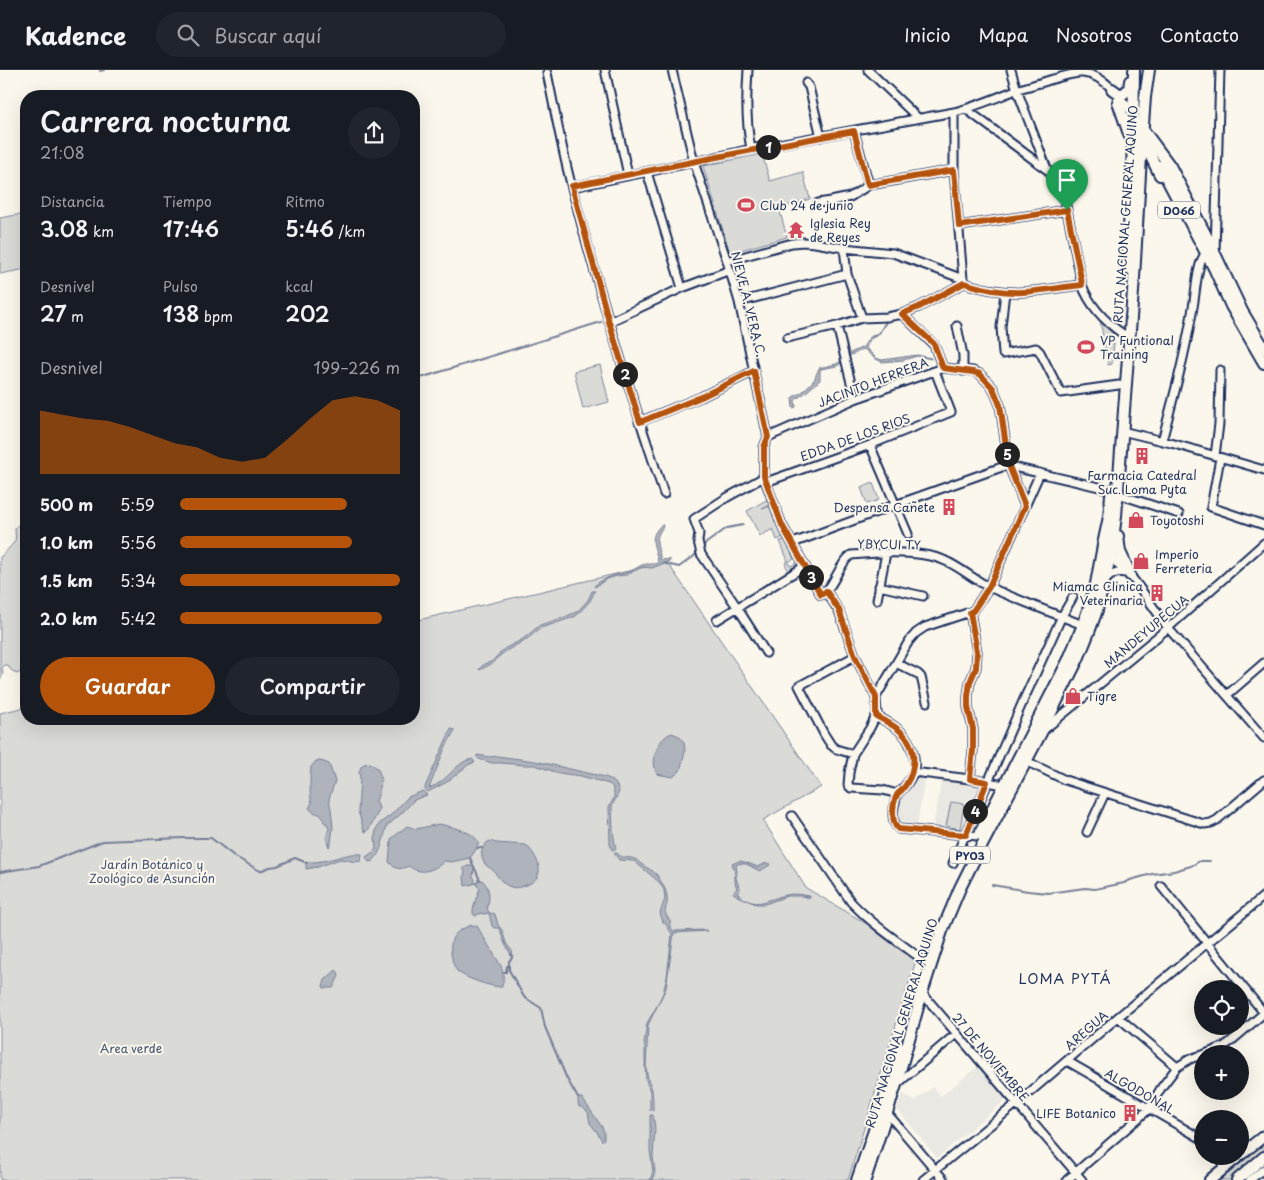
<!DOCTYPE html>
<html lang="es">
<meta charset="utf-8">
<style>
body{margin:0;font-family:"Playpen Sans",sans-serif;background:#20242c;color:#f1f3f6;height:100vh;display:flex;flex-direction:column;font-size:19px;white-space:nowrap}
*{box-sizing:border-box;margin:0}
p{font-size:16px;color:#9ea1a6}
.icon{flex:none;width:28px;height:28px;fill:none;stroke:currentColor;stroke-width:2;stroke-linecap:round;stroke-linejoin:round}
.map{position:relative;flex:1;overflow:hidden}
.drawer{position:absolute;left:20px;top:20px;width:400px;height:635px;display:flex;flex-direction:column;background:#171b24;border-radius:20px;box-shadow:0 5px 20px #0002}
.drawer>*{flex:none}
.tools{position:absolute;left:1194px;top:910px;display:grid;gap:10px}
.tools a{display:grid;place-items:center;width:55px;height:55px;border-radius:50%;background:#171b24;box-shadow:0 5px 20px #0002;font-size:25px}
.pin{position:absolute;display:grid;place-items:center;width:42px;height:42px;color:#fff;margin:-51px -21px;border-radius:50% 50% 50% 0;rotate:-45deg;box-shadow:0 0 5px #0007}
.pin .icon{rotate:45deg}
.km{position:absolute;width:25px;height:25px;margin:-12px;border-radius:50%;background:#222;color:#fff;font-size:14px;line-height:25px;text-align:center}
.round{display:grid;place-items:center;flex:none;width:52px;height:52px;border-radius:26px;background:#20242c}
.headline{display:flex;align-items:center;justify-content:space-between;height:85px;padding:0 20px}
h1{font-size:28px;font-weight:600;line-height:38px}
.figures{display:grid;grid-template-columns:repeat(3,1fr);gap:8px;height:85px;padding:5px 20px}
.figures div{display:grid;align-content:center}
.figures b{font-size:21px;font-weight:600}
.figures small{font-size:14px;font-weight:400}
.figures p{font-size:14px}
.chart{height:140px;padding:10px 20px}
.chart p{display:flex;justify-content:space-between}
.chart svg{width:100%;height:90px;margin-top:5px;fill:#b45309;opacity:.7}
.primary-button{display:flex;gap:10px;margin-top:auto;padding:10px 20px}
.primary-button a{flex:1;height:58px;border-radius:30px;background:#b45309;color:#fff;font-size:20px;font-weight:600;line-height:58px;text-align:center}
.primary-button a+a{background:#20242c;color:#f1f3f6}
ul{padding:0 20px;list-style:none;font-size:16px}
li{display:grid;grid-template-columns:80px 60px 1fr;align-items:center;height:38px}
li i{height:12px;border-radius:6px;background:#b45309}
header{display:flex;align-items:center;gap:30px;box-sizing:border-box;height:70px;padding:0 25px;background:#171b24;border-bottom:1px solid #363941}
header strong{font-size:24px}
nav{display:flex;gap:28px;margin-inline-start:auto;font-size:18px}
.search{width:350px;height:45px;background:#20242c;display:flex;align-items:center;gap:12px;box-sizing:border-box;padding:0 18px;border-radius:28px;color:#9ea1a6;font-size:19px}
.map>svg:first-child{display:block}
.built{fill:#eae8e2}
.green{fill:#dadad7;stroke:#7a849a}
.water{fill:#afb3bb;stroke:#747e96}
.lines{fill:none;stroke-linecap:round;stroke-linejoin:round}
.stream{stroke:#747e96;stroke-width:2}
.highway-tunnel{stroke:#cecfd0;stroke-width:10;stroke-dasharray:10 5;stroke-linecap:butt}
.minor-casing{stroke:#1b2f5e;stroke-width:11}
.highway-casing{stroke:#1b2f5e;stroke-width:14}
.minor{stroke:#fbf7ec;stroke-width:7}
.highway{stroke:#fbf7ec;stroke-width:10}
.route-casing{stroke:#fff;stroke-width:10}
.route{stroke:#b45309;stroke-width:6}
.labels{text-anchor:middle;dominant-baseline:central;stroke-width:4;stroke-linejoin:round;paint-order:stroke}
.shield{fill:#fbf7ec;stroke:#5e6b89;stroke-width:1}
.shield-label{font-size:11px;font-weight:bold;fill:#1b2f5e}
.poi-label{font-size:12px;fill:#1b2f5e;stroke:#fbf7ec;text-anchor:start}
.street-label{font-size:12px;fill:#1b2f5e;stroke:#fbf7ec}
.park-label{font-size:12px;fill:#415176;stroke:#fbf7ec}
.neighbourhood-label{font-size:14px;letter-spacing:1px;fill:#1b2f5e;stroke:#fbf7ec}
</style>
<header>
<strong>Kadence</strong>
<div class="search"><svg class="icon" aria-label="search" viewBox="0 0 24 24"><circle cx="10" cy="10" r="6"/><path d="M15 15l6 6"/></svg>Buscar aquí</div>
<nav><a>Inicio</a><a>Mapa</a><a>Nosotros</a><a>Contacto</a></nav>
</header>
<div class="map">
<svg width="1264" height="1110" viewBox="0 0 1264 1110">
<rect width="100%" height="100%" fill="#fbf7ec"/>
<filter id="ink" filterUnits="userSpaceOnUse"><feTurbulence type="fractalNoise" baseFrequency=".02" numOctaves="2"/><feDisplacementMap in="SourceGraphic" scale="10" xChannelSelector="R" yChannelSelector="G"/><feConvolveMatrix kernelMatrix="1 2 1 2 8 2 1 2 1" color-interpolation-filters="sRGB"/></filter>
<g filter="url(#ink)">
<path class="built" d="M917,706L925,708L917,755L896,752L899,734L912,707Z
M942,709L983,713L962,760L933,757Z
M982,993L1005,1026L1004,1031L937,1088L897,1039L903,1023L914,1031L933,1017L941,1026Z"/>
<path class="green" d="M762,84L770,111L803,102L810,129L779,138L787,167L730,183L703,96Z
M22,144L26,169V199L0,204V148Z
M1100,250L1113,264L1114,273L1112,294L1108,295Z
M600,295L609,332L583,339L574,301Z
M873,413L879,430L867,434L861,418Z
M768,429L770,435L762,439L771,436L783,467L777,470L773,459L760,466L747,441Z
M23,450L26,451V466L21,472V476L23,480L25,496H26V583L24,586L25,592L21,595V602L17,604L10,599L8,595H4L2,599L3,603L0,611V487C2,486 14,473 15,471C16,468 15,462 15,458Z
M786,469L794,489L788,492L790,496L797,493L799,495L788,501L785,493L788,491L780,471Z
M667,492L821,717L763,750L806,818L918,884L848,1110H0V643L26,637V649H414V551Z
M951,732L964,734L960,759L946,756Z
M1264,1072V1085L1233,1110H1218Z"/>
<path class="water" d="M875,264L876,266L870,269L866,278L876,288L882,290L917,285L931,288V289L917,286L904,290L882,292L874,288L864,279L849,286L848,284L863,277L869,268Z
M843,290V292L837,296L821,299L820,301V310L805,323L796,329L795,331L796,337L793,338L792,329L793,327L802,322L814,310L819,298L836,294Z
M662,454L663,457C653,470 658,476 661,490L670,489V491L652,498L642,497L626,505L617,506L607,509L595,517L594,516C605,507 615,505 628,502C633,501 637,497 642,495C647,493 652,495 658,493C656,475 646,470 662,454Z
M592,521H595L590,531L576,546L571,548L541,558L527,569L506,581L496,589L495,592L480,600L479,599L484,594L491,592L504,579L523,569L540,555L565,547L578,541L588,530Z
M451,659L455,660L445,678L429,718C447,713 456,691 472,689L475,692L468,695L447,712L428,722L425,719V717Z
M672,663L679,666L684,672L685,682L680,701L673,707L657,704C650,691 657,668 672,663Z
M477,685L490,687L497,686L535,691L605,707C613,710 617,713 619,722L612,736L613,762L616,779L612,780L610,774L609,737L614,728V723L612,716L609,714L581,706L558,703L535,695H524L501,693H492L479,689L477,687Z
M316,691H321L329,694L335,711L329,729L331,739L333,757L331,773L329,777L326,768L329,758L327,754L324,752C322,740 314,746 309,738L312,733C309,725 310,707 311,697Z
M370,693C371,694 376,697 377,698C384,707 380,721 376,731L379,738V741L367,762L364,761L358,741L360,708L359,702L361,697L364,694Z
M423,721L427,725L414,730L402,743L387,756C383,768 382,782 373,791L369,792L366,787L373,782L376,779L375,765L377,757L380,753L391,745L408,727Z
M439,754C448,756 485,763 477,778C475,781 472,785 470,788L451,792L445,791C434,800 421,806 409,796C399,800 396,800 389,792L391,769L407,756L416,759Z
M490,771L496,773L526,775C533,782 540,792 539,802C538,808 534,811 529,814C524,816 516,819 511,817C503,815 498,807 494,801C491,798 487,797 485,794C479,786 481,775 490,771Z
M614,783H617C623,790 628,786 635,789C636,789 640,793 641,794C646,798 653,800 657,805C661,812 666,818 667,826C669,839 660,839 671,852L669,854L673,861L706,860L707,861L674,863L666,918L648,955L646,998L648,1009L652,1019L653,1031V1041L650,1040V1022L646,1010L645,996V977L644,974L647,953L658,934L663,923L667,907L672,864L665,853L663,852L660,843L665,829L664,820L659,812L634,791L619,790Z
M352,784H362L361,791L354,792L348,790L340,789L318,797L306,799V792C323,793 336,787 352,784Z
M739,791L745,792L758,797L766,793L770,794V795L760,801C752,798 745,790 736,795L737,802L736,808L740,820L737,823C756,841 766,829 786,825C793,823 802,825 810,826V828L802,826H787L765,834H756L737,826L735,824L733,823L737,818C733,810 737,802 732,794Z
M467,796H471L474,797L473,807L475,809L474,813H477L478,809L482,810C489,816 491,827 487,836L488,841L491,844L493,843L495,844L498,855L502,860L506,873L512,881L513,886H511C510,881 507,879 505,874C502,869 502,863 499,858H494L492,856L489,843L483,844L481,843L475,846C475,845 473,845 473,843C472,839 478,823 480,818L477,816V813L465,816L464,807L465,801L463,799Z
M472,855L477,856L501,896C503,903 505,910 501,917C491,917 464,908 457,901C453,896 452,889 451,883C449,866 457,860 472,855Z
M336,900L338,902L339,906L333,918H324L323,916L325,910Z
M578,1028H582L602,1057L604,1062V1069L602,1071L597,1062L590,1053L588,1042L582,1037H579L578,1032Z
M650,1045H653L655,1058L653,1087L655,1101L653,1110H650L653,1102L650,1080Z"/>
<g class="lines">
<path class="stream" d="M100,1L104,0
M873,266L879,263L886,252
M414,310L601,252
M702,477L705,474L727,458L743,455
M662,493L679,497L693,487L697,483
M477,778H482
M470,788L480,810
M0,802L39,796L103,771L184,768H211L234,786L260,801L270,797L277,796L295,788L307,793
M992,815L1028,821L1048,823L1085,818L1095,819L1124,813L1130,810L1152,804L1174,801L1191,796L1200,791H1210
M511,884L512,888L509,891V900L524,927L541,938L545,957L567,1009L578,1028
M503,902H506L507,896H509"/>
<path class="highway-tunnel" d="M1140,14L1139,40L1141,55"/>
<g class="minor-casing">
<path id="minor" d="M605,0L628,105
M672,0L694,92L727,191L739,232L768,367L764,377V407L782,455L821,525C836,515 837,496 851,485C877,483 904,481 930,486C953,490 970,508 991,518C1021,531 1052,543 1083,555
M748,0C746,27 746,53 751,79
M868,0L918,48
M1011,0L1017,20L1047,99L1062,120L1067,140L1082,215C1090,236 1104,251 1123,264
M547,3C555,41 562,80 572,118C599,221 630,324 664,424
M806,13L809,17L821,67
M966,39L1046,99
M954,42V100L963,209
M854,61L869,115
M647,102L682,218
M572,117L694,92L751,79L954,42C975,37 995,28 1016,20C1028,16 1041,13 1053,9C1062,7 1074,2 1083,3C1105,5 1121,28 1133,44
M818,133L831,131L850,127L869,115L954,100
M959,156L1067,140
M844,178L847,204L862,248
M1215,183L1220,0
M727,191L792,173L803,172L815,173L844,178L893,183L963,209L964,213C983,219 1003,223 1023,222C1042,221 1062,217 1082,215
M1005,222L1001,257L1003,284L1036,278L1040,282L1061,323L1119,315
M739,232L847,204
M902,244L934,275L943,298
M609,252L682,218L730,200
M837,256L855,329
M957,256L963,285V301
M787,268L837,256L862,248L887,247L902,244L919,237L964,213
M639,352L701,327L754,301
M1122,361L1171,373L1264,400
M768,367L855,329L943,298L973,301L980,304L993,318L1000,335L1009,396L1025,436
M1162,371C1174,325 1187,278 1194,231C1196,219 1197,192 1206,183
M870,375L908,464
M1215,386L1219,354L1220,300
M1220,388L1211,437L1264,455
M764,407L726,428L694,449L699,463L698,471L701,484L737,537L766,583
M766,412L870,375L951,342L935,301
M1118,424L1179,444
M793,473L895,435L1002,397L1009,396L1112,420
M1111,484L1118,495L1130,505L1142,521L1168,558L1264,668
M1104,512C1110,505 1116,501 1125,503
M879,516L923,526
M826,521L839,541L855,586L876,627L877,644L870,658L853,684L849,703L848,715L851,718L883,720L897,724
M877,530L886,483
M970,542L977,582L976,598L970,612L968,626V637L973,659V680L970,709
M717,550L805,496
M896,593L918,604L921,607L927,632
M1227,625L1264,593
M876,627L909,571L916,563L925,557L973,541L989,517L1040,403
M876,646C884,650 893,655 899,660C910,669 918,689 913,703C910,710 903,719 897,724C894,736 889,750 899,759L978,766
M1045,659L1168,558L1264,473
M853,684L836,679L831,675L824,664L799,616L855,586
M1026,691L1065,710L1204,754L1211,753L1217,750L1264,710
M913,702L970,709L1004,715
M792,746L851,832C873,855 900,873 926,892
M1087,762L1105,723
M953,793L1024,629L1062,546L1073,527
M1161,816L1264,943
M922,923L1082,1110
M1118,947L1177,997
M1205,984L1223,977L1230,972L1264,943
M1067,991L1202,1069
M896,1015L956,964
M887,1043L944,1110
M923,1110L1016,1034L1118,947L1264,826
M1067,1110L1149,1039L1161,1018L1177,997L1190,989L1202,985
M1250,1110L1264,1099"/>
</g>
<g class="highway-casing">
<path id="highway" d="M1112,19L1119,24H1123L1129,19L1130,11
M1118,32L1130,67
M1141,57L1170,96L1208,169L1242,241L1264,278
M1143,71L1160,105
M1160,96L1214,198L1231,236L1264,293
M1127,199L1133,75L1134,0
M1118,466L1120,482L1128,499L1130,505
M981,761L1068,591L1083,555L1089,537L1096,514L1104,470L1109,447L1111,425
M1240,1085L1264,1066
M857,1110L881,1040L900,978
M865,1110L896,1015L922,923L942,861L960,818L971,796L1041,663L1078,589L1089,562L1097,540L1111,484L1116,446L1134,208L1142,69L1145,27L1149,0
M1210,1110L1239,1086
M1237,1110L1264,1087"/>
</g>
<use href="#minor" class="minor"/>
<use href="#highway" class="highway"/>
</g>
</g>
<g class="lines" filter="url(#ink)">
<g class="route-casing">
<path id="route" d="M854,61L868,115L954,100L959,156L1067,140L1081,208L1082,215C1062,217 1042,221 1023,222C1003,223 983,219 964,213L919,237L902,244L934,274L943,298L973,302L980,304L993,318L1000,335L1009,396L1025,436L989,517L973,541L970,542L977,582L976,598L970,612L968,626V637L973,659V680L970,709L987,712L966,765L898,759C891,752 892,734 897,725C898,722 899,723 902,720C914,706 918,685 907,669C900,658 887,652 876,646V627L855,586L839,540L826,521L821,525L782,455L764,406V377L768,367L754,301L701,327L640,352L609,252L572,116C666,97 760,78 854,61Z"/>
</g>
<use href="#route" class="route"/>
</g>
<defs>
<g id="stadium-bare" transform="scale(1.35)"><path d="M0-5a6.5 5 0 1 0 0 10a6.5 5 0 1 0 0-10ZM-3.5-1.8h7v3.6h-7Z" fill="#d1495b" stroke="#fbf7ec" stroke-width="2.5" paint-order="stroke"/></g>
<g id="temple-bare" transform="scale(1.35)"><path d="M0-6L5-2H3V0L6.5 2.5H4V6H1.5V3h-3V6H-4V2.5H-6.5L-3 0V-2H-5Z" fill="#d1495b" stroke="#fbf7ec" stroke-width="2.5" paint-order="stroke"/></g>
<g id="building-bare" transform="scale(1.35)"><path d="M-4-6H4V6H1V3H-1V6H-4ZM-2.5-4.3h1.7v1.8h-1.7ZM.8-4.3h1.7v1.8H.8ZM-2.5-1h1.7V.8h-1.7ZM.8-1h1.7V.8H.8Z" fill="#d1495b" stroke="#fbf7ec" stroke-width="2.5" paint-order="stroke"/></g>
<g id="shop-bare" transform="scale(1.35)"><path d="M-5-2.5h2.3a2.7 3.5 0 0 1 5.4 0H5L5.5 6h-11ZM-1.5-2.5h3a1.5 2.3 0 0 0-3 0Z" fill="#d1495b" stroke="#fbf7ec" stroke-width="2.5" paint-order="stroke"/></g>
</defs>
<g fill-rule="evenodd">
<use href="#stadium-bare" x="746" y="135"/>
<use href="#temple-bare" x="796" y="160"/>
<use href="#stadium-bare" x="1086" y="277"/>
<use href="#building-bare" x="1142" y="386"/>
<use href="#building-bare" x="949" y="437"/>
<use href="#shop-bare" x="1136" y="450"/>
<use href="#shop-bare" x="1141" y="491"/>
<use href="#building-bare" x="1157" y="523"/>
<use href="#shop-bare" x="1073" y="626"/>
<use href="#building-bare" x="1130" y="1043"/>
</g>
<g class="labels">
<g class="shield">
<rect x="1158" y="131.5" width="42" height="17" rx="4"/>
<rect x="950" y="776.5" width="40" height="17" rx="4"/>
</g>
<g class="shield-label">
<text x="1179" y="140">D066</text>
<text x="970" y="785">PY03</text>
</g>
<g class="poi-label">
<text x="760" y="135">Club 24 de junio</text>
<text x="810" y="153">Iglesia Rey<tspan x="810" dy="14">de Reyes</tspan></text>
<text x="1100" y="270">VP Funtional<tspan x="1100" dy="14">Training</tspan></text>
<text x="1142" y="405" text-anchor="middle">Farmacia Catedral<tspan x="1142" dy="14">Suc. Loma Pyta</tspan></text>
<text x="935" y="437" text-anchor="end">Despensa Cañete</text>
<text x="1150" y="450">Toyotoshi</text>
<text x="1155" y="484">Imperio<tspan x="1155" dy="14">Ferreteria</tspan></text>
<text x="1143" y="516" text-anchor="end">Miamac Clinica<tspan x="1143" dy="14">Veterinaria</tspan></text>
<text x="1087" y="626">Tigre</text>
<text x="1116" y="1043" text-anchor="end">LIFE Botanico</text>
</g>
<g class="street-label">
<text transform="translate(1125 144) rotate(-86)">RUTA NACIONAL GENERAL AQUINO</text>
<text transform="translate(749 234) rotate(76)">NIEVE A. VERA C.</text>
<text transform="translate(873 312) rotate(-21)">JACINTO HERRERA</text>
<text transform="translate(855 367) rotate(-20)">EDDA DE LOS RIOS</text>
<text transform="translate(889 474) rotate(1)">YBYCUI TY</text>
<text transform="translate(1146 561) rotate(-40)">MANDEYUPECUA</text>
<text transform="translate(901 953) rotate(-73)">RUTA NACIONAL GENERAL AQUINO</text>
<text transform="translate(1086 960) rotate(-41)">AREGUA</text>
<text transform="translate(991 987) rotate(50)">27 DE NOVIEMBRE</text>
<text transform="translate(1140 1021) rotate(30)">ALGODONAL</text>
</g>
<g class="park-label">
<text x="152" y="794">Jardín Botánico y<tspan x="152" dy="14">Zoológico de Asunción</tspan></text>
<text x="131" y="978">Area verde</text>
</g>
<g class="neighbourhood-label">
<text x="1065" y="908">LOMA PYTÁ</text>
</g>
</g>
</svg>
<div class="tools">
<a><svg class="icon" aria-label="locate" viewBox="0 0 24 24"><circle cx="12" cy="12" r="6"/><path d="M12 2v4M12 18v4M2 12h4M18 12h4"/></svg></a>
<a>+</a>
<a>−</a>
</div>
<div class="pin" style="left:1067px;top:140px;background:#1e9e55"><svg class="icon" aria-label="arrive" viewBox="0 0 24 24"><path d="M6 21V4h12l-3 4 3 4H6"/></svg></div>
<b class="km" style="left:768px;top:77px">1</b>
<b class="km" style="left:625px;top:304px">2</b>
<b class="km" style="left:811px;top:507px">3</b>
<b class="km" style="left:975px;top:741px">4</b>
<b class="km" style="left:1007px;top:384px">5</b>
<section class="drawer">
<div class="headline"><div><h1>Carrera nocturna</h1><p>21:08</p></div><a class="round"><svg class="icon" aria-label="share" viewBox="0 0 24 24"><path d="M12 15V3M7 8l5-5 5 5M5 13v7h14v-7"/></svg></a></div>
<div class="figures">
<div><p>Distancia</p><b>3.08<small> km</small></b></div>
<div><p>Tiempo</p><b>17:46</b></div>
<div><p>Ritmo</p><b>5:46<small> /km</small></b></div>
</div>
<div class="figures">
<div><p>Desnivel</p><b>27<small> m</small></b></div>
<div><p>Pulso</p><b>138<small> bpm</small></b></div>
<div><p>kcal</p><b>202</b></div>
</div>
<div class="chart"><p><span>Desnivel</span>199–226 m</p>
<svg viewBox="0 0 160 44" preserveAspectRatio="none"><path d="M0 44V13L10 15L20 17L30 18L40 21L50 25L60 29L70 31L80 36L90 38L100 36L110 27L120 17L130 8L140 6L150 8L160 13V44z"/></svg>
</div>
<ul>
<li><b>500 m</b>5:59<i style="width:76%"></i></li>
<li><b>1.0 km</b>5:56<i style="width:78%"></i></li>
<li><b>1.5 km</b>5:34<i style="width:100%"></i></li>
<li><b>2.0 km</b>5:42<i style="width:92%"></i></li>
</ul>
<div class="primary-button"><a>Guardar</a><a>Compartir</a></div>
</section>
</div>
